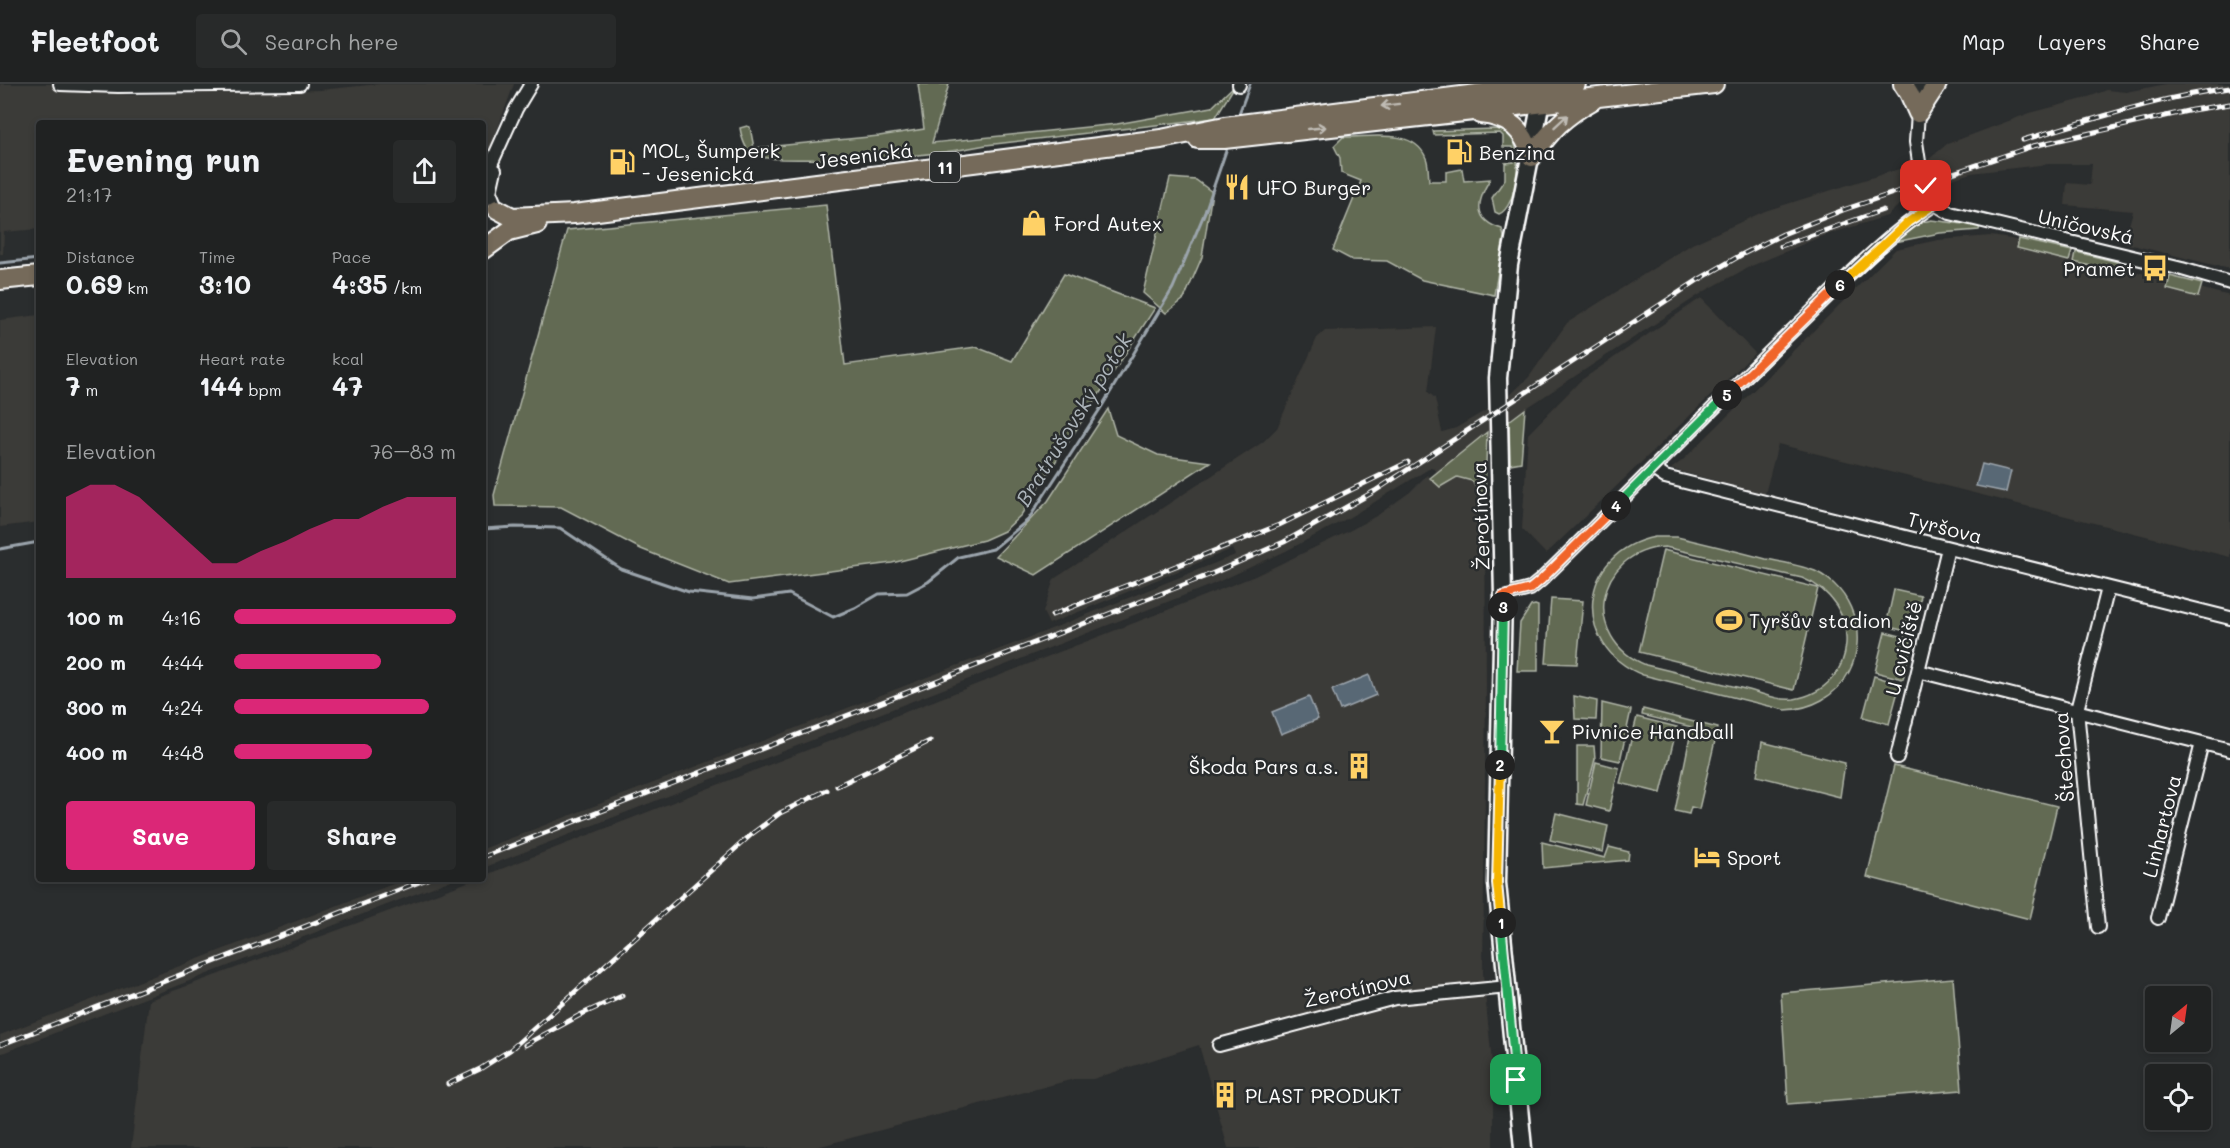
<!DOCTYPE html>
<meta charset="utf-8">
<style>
body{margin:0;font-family:Mali,sans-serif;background:#282a2a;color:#f1f3f6;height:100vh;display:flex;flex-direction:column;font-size:22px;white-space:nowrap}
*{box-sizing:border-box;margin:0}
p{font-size:20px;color:#a2a4a5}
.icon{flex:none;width:33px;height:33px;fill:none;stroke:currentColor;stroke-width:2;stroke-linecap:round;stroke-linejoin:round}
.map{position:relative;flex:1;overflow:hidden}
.drawer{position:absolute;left:36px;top:36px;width:450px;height:762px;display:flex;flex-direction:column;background:#202222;border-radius:6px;box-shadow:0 3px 9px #0003,0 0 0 2px #3d3f40}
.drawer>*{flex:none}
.needle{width:39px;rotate:29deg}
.controls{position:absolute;left:2145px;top:902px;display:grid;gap:12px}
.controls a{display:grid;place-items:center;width:66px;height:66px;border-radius:6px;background:#202222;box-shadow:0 3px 9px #0003,0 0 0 2px #3d3f40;font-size:30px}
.pin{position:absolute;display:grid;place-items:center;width:51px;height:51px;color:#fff;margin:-26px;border-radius:12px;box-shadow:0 3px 9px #0006}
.km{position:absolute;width:30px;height:30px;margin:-15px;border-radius:50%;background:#222;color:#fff;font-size:16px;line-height:30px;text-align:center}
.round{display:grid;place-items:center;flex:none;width:63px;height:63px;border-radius:6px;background:#282a2a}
.head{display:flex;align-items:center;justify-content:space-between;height:102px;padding:0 30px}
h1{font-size:33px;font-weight:800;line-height:45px}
.stats{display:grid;grid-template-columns:repeat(3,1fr);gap:9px;height:102px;padding:6px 30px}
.stats div{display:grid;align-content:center}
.stats b{font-size:26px;font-weight:800}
.stats small{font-size:16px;font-weight:400}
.stats p{font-size:16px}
.chart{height:168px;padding:12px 30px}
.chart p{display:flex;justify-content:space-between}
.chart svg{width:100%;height:108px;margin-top:6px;fill:#db2777;opacity:.7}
.button{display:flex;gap:12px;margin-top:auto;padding:12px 30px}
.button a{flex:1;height:69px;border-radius:6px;background:#db2777;color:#fff;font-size:24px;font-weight:800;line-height:69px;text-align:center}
.button a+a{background:#282a2a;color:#f1f3f6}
ul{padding:0 30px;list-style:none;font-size:20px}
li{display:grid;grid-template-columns:96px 72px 1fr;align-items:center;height:45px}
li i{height:15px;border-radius:8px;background:#db2777}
header{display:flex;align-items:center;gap:36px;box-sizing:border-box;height:84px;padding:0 30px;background:#202222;border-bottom:2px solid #3d3f40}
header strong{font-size:28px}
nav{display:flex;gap:33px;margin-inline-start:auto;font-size:21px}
.search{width:420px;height:54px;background:#282a2a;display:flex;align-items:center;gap:15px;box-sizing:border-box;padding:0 21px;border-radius:6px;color:#a2a4a5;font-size:22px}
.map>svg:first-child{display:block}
.built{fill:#3b3a37}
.green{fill:#626b52;stroke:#b0b5a8;stroke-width:1.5;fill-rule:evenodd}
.water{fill:#586875;stroke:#9ba4ac;stroke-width:1.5}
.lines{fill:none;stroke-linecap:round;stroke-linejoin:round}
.stream{stroke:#9ba4ac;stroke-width:3}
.street-tunnel{stroke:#3f4243;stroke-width:12;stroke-dasharray:12 6;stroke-linecap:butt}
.street-casing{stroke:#fff;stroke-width:16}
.secondary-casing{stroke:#fff;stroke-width:21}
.primary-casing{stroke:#fff;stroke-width:22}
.street{stroke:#2a2d2e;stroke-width:12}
.secondary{stroke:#2a2d2e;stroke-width:16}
.primary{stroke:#746a5a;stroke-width:18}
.rail-casing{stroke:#fff;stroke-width:5}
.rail{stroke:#2a2d2e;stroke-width:3;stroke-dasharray:9;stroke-linecap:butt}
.oneway{stroke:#c0bcb5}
.split-1-casing{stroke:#fff;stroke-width:12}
.split-2-casing{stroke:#fff;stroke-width:12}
.split-3-casing{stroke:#fff;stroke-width:12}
.split-4-casing{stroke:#fff;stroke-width:12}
.split-5-casing{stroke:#fff;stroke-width:12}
.split-6-casing{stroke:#fff;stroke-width:12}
.split-7-casing{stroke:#fff;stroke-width:12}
.split-1{stroke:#22a559;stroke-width:8}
.split-2{stroke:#f5b400;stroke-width:8}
.split-3{stroke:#22a559;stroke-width:8}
.split-4{stroke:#f0652b;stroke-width:8}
.split-5{stroke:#22a559;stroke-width:8}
.split-6{stroke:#f0652b;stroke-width:8}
.split-7{stroke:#f5b400;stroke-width:8}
.labels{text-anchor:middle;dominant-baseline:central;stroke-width:5;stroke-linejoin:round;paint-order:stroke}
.shield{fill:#2a2d2e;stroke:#bfc0c0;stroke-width:1.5}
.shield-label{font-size:18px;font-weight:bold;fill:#fff}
.poi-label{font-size:20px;fill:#fff;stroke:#2a2d2e;text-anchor:start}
.street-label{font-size:20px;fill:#fff;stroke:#2a2d2e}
.water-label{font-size:21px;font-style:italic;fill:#acb4ba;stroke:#2a2d2e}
</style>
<header>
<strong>Fleetfoot</strong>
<div class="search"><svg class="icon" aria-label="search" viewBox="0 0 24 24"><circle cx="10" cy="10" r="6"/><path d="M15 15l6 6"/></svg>Search here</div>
<nav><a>Map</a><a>Layers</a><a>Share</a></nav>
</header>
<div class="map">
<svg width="2230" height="1064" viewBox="0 0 2230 1064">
<rect width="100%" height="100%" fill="#2a2d2e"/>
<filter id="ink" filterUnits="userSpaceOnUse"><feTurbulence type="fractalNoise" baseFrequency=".0167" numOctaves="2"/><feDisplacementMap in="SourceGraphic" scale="12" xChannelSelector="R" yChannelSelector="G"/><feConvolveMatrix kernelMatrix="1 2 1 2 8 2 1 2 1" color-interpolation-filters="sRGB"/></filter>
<g filter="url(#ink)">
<path class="built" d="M0,0H102L94,7L131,11L320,6L379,0H514L483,85V39H39V145L4,148L3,170H0Z
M2166,0H2230V185L2124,159L2133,127L2065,121L2067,99L2090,101L2092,80H2049L1971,89L1936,100L1935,99L1917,105L1887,132L1820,153L1749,183L1705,207L1525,325L1440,393L1432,383L1350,433L1286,467L1211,501L483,784V765L1041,549L1235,471L1232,465L1049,540L1043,528L1054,495L1263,358L1277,344L1317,254L1325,247L1436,243L1428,308L1435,314L1442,348L1456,344L1508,313L1529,293L1567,239L1692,160L1765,127L1928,76L1947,60L2030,29L2083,15L2107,6L2126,8Z
M1991,152L2011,155L2230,212V473L1778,360L1765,410L1671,385L1683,376L1896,165L1938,156Z
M1701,214L1755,269L1546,470L1522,445L1528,350L1580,297Z
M39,231V438L0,443V236Z
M1427,391L1440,403L1457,393L1472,397L1485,413L1486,600L1483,890L1493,988V1064H1228L1199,961L1093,995H1074L813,1064H131L149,916L476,795H483V792L1255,492L1349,447L1378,431L1410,408Z
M406,795H454L0,970V951Z"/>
<path class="green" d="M918,0H949L932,59L1117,40L1212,23L1236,0L1215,34L986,61C918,75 850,76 781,75C754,73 745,73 740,44L747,42L750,43L754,64L879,52L924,45Z
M1495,45C1500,46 1505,47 1509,50C1524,63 1517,124 1499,130L1495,128L1492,114L1505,95V79L1514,78L1513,63H1503V52L1500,49L1434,51L1433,47Z
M1343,53C1368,54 1414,43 1426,74C1429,81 1428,90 1429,97H1446V88L1462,85L1464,97L1490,95C1477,117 1472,136 1502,145L1504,153L1494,211L1422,196L1387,177L1352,176L1333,166L1361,97L1341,89L1340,74L1334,62Z
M1170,94L1196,96L1212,108L1202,173L1184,215L1166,229L1143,209Z
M826,121L845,281L976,263L1012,277L1064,190L1155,224L1021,431L1004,447L984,456L892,479L729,500L641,465L561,423L495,422L494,411L567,146Z
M1931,136L1980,142L1979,146L1940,149L1890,159L1916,140Z
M2019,155L2072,167L2069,177L2017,164Z
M2076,168L2126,180L2124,190L2074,178Z
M2170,192L2202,200L2198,213L2167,205Z
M1108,325L1116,351L1158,371L1210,378L1036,491L996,472L1048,417Z
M1525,325L1521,378L1510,380L1509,337Z
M1487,348L1485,413L1472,397L1457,393L1440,403L1430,394Z
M1655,453H1677C1707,460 1736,467 1766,475C1782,478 1800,481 1815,487C1853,505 1868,552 1849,588C1836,613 1811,625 1785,626L1643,591C1570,562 1578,468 1655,453ZM1665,463L1802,494C1864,518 1860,604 1794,615C1780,617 1763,610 1749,606C1715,598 1680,589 1646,581C1580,555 1595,467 1665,463Z
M1663,466L1818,504L1794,606L1639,568Z
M1894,506L1921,512L1913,549L1886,542Z
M1551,515L1583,517L1577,580L1546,579Z
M1535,521L1538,522V587H1517L1520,539L1531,522Z
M1885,548L1912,555L1903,595L1875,588Z
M1874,592L1900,600L1889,640L1863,633Z
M1574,612L1597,617L1596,636L1575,635Z
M1602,619L1631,626L1620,677L1601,673Z
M1643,625L1718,644L1699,725L1691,723L1689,730L1675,727L1692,643L1642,631Z
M1637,633L1677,643L1661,709L1620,699Z
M1762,658L1845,679L1840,713L1757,692Z
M1577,662H1594L1595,675L1583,721L1577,720Z
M1596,678L1619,684L1609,727L1586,721Z
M1894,682L2057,722L2030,835L1867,793Z
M1556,729L1608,742L1603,768L1550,756Z
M1542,758L1605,774L1609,763L1629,768L1628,776L1543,784Z
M1953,894L1962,1006L1788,1020L1781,909Z"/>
<path class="water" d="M1982,380L2011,387L2006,408L1976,402Z
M1369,591L1376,611L1340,626L1332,606Z
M1309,613L1318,635L1281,650L1272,628Z"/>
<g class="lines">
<path class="stream" d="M1237,35L1250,0
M0,179L39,175
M483,445L515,443L560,444L621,485L689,508L753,515L789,510L833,533L855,524L879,510L907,509L928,498L959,473L993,465L1028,436L1102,322L1173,204L1205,128L1228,61
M0,465L39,458"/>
<path class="street-tunnel" d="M1919,78L1926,102"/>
<g class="street-casing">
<path id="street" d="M60,0L118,2L300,0
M1239,1V0
M1919,78L1916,58L1920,0
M495,86L490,108L497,125
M483,98L516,25L531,0
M1926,102L1935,120L1950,129L2182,185L2230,199
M1653,385L1665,393L2230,534
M1503,512L1530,505L1541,496C1627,412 1710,326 1796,243C1841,200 1883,154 1935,120
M1918,587L2230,666
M1897,673L1948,464
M2158,834L2202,659
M2098,843L2077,626L2108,504
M1219,961L1395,914L1508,903"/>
</g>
<g class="secondary-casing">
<path id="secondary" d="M1523,1064L1497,799L1503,512L1498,294L1509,181L1543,7"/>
</g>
<g class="primary-casing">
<path id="primary" d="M1903,0L1909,9L1918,29
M1918,29L1937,0
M1480,30C1510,33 1523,45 1532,73
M1198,55H1224L1714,0
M1532,73C1551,46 1564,32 1593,16
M497,125L512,133L574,130L1161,55L1225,42L1532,3L1576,0
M483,166L509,147L537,140
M0,196L39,192"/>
</g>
<use href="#street" class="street"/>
<use href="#secondary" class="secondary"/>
<use href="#primary" class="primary"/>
<g class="rail-casing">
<path id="rail" d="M2023,56C2092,36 2158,13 2230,4
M1781,162L1883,126
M1052,531L1279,441L1408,378
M837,702L930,657
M483,773L1209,491L1284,458L1375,407L1698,196L1741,171L1783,150L1843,126L2033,62L2192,26L2230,20
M0,961L427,795
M525,961L582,930L622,912
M448,1000L480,985L510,966L753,749L780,729L827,706"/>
</g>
<use href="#rail" class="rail"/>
</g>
<defs><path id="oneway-shaft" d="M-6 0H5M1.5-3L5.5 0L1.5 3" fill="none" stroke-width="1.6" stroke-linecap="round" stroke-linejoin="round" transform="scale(1.5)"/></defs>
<g class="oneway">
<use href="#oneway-shaft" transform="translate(1390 21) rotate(173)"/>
<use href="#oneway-shaft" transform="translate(1561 37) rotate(-43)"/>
<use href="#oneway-shaft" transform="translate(1317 44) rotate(-6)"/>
</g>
</g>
<g class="lines" filter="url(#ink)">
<g class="split-1-casing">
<path id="split-1" d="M1501,839L1516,996"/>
</g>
<g class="split-2-casing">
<path id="split-2" d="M1500,681L1497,799L1501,839"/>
</g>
<g class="split-3-casing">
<path id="split-3" d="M1500,681L1503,523"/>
</g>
<g class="split-4-casing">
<path id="split-4" d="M1503,523V512L1530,505L1541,496L1616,422"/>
</g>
<g class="split-5-casing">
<path id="split-5" d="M1616,422L1727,311"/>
</g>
<g class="split-6-casing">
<path id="split-6" d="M1727,311L1840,201"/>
</g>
<g class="split-7-casing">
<path id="split-7" d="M1840,201L1908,138L1935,120L1926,102"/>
</g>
<use href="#split-1" class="split-1"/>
<use href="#split-2" class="split-2"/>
<use href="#split-3" class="split-3"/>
<use href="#split-4" class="split-4"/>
<use href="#split-5" class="split-5"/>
<use href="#split-6" class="split-6"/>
<use href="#split-7" class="split-7"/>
</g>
<defs>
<g id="fuel-bare" transform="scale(2.07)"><path d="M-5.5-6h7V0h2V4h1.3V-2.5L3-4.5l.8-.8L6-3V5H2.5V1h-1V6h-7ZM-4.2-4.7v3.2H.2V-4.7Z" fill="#ffd166" stroke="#2a2d2e" stroke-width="2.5" paint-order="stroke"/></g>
<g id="restaurant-bare" transform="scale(2.07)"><path d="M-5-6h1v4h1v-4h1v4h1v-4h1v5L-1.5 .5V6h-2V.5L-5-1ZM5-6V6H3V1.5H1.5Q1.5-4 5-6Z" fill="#ffd166" stroke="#2a2d2e" stroke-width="2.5" paint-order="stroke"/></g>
<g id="shop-bare" transform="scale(2.07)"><path d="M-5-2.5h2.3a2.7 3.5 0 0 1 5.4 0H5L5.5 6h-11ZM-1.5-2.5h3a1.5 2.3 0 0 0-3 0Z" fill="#ffd166" stroke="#2a2d2e" stroke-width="2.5" paint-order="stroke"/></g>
<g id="bus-bare" transform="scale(2.07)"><path d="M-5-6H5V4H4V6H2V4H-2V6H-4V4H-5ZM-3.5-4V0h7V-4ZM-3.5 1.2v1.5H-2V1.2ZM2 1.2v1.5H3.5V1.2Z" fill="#ffd166" stroke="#2a2d2e" stroke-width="2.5" paint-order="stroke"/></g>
<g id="stadium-bare" transform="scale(2.07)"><path d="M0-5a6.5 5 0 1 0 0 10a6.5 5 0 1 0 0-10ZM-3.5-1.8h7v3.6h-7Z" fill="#ffd166" stroke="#2a2d2e" stroke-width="2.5" paint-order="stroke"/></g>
<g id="bar-bare" transform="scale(2.07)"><path d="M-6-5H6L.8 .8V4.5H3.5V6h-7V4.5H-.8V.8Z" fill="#ffd166" stroke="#2a2d2e" stroke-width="2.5" paint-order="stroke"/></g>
<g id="building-bare" transform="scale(2.07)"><path d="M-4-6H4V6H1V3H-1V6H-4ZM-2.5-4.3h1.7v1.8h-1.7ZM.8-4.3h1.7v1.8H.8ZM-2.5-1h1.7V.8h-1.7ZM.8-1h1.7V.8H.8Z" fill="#ffd166" stroke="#2a2d2e" stroke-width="2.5" paint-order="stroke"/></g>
<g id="hotel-bare" transform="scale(2.07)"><path d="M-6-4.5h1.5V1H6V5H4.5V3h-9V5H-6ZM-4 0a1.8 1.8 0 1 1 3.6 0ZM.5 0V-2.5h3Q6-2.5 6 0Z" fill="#ffd166" stroke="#2a2d2e" stroke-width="2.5" paint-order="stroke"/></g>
</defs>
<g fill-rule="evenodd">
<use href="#fuel-bare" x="1459" y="68"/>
<use href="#fuel-bare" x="622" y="78"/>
<use href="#restaurant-bare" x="1237" y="103"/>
<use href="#shop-bare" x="1034" y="139"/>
<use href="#bus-bare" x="2155" y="184"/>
<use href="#stadium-bare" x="1729" y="536"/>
<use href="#bar-bare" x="1552" y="647"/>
<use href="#building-bare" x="1359" y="682"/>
<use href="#hotel-bare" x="1707" y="773"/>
<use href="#building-bare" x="1225" y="1011"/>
</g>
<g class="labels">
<rect class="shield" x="930" y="68" width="30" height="30" rx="4.5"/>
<g class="shield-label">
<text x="945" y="83">11</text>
</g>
<g class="poi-label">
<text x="642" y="66">MOL, Šumperk<tspan x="642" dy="23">- Jesenická</tspan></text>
<text x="1479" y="68">Benzina</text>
<text x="1257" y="103">UFO Burger</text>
<text x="1054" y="139">Ford Autex</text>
<text x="2135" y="184" text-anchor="end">Pramet</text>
<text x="1749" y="536">Tyršův stadion</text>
<text x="1572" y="647">Pivnice Handball</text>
<text x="1339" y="682" text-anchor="end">Škoda Pars a.s.</text>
<text x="1727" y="773">Sport</text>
<text x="1245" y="1011">PLAST PRODUKT</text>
</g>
<g class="street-label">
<text transform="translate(864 71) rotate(-7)">Jesenická</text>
<text transform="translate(2086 142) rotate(13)">Uničovská</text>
<text transform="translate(1480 432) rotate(-92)">Žerotínova</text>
<text transform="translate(1945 443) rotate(14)">Tyršova</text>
<text transform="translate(1903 564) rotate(-76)">U cvičiště</text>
<text transform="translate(2063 673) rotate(-94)">Štechova</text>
<text transform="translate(2161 742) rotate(-76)">Linhartova</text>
<text transform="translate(1357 904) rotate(-13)">Žerotínova</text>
</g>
<g class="water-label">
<text transform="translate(1073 335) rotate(-58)">Bratrušovský potok</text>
</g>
</g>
</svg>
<div class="controls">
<a><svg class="needle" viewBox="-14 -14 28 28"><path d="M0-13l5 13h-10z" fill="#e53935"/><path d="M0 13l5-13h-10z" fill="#a2a4a5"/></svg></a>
<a><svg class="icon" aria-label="locate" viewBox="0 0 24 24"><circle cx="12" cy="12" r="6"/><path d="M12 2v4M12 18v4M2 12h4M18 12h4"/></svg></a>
</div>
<div class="pin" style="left:1516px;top:996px;background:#1e9e55"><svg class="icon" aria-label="arrive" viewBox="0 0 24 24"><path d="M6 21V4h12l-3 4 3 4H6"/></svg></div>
<div class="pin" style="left:1926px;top:102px;background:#d93025"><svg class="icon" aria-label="check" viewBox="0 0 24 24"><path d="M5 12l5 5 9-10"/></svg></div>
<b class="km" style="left:1501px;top:839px">1</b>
<b class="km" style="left:1500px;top:681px">2</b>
<b class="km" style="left:1503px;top:523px">3</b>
<b class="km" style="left:1616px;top:422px">4</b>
<b class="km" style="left:1727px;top:311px">5</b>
<b class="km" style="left:1840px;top:201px">6</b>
<section class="drawer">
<div class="head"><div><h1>Evening run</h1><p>21:17</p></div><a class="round"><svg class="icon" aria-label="share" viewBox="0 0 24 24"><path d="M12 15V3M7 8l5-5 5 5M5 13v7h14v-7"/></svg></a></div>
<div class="stats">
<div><p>Distance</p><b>0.69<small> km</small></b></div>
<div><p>Time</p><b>3:10</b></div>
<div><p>Pace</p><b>4:35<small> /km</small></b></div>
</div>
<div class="stats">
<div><p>Elevation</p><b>7<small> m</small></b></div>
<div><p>Heart rate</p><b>144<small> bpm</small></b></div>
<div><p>kcal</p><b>47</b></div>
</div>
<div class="chart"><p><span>Elevation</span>76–83 m</p>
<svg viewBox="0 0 160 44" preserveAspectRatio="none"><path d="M0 44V11L10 6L20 6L30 11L40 20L50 29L60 38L70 38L80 33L90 29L100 24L110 20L120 20L130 15L140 11L150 11L160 11V44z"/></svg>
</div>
<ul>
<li><b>100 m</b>4:16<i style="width:100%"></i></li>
<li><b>200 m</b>4:44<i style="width:66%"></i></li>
<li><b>300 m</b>4:24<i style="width:88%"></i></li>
<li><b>400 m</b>4:48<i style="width:62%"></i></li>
</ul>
<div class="button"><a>Save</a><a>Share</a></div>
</section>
</div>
